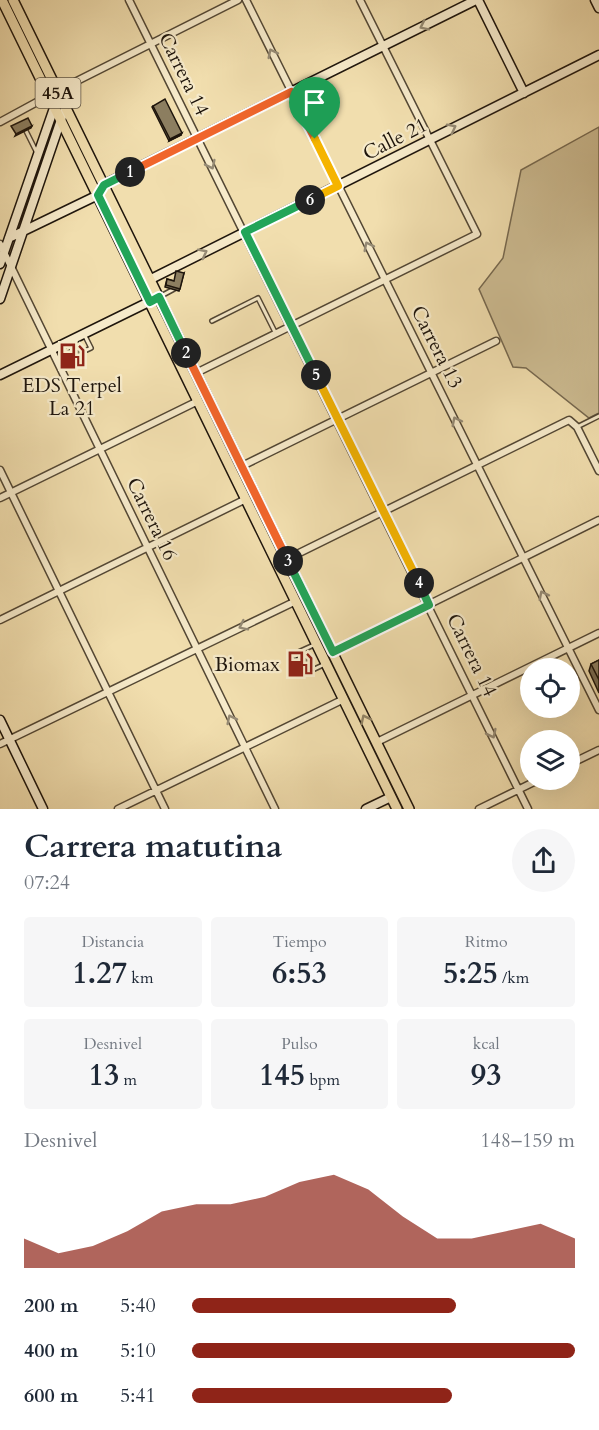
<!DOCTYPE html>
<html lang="es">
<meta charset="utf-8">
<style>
body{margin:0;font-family:Cardo,serif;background:#f6f6f7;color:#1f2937;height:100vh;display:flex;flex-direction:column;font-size:22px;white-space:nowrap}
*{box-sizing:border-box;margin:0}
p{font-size:20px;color:#747a83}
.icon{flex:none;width:33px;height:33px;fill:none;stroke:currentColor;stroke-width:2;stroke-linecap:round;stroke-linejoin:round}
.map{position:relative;height:809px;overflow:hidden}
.details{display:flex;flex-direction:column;background:#fff;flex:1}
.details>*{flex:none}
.fabs{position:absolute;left:520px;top:658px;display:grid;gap:12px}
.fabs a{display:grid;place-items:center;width:60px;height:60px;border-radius:50%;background:#fff;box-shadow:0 6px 24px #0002;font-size:30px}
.pin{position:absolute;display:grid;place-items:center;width:51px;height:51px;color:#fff;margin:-62px -26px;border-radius:50% 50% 50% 0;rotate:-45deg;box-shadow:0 0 6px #0007}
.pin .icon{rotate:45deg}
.km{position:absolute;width:30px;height:30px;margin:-15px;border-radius:50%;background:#222;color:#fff;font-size:16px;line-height:30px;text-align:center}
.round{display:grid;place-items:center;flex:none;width:63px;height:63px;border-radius:32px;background:#f6f6f7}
.headline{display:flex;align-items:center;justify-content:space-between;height:102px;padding:0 24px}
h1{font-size:33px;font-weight:600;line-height:45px}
.metrics{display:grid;grid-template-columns:repeat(3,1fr);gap:9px;height:102px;padding:6px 24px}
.metrics div{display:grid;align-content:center;border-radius:6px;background:#f6f6f7;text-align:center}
.metrics b{font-size:30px;font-weight:600}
.metrics small{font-size:16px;font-weight:400}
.metrics p{font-size:16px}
.chart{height:168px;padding:12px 24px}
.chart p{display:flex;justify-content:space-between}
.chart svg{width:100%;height:108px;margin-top:6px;fill:#8f2418;opacity:.7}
ul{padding:0 24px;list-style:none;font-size:20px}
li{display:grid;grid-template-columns:96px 72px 1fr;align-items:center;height:45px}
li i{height:15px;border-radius:8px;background:#8f2418}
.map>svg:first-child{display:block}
.green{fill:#cdbc92;stroke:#76684f;stroke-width:1.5}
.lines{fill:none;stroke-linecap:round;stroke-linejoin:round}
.lane-casing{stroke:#534734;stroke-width:6}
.street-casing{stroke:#534734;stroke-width:9}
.secondary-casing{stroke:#1e150c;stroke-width:11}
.primary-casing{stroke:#1e150c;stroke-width:12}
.lane{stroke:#f6eaca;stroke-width:3}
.street{stroke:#f6eaca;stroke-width:6}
.secondary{stroke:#f6eaca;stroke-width:8}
.primary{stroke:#f1deae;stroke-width:9}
.wall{fill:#786c53;stroke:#1e150c;stroke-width:1.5}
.shaded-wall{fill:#625843;stroke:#1e150c;stroke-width:1.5}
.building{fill:#8c7e60;stroke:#1e150c;stroke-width:1.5}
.oneway{stroke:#958a74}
.oneway2{stroke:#928465}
.split-1-casing{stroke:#fff;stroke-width:12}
.split-2-casing{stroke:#fff;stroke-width:12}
.split-3-casing{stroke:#fff;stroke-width:12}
.split-4-casing{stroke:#fff;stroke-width:12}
.split-5-casing{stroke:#fff;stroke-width:12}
.split-6-casing{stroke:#fff;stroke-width:12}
.split-7-casing{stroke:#fff;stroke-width:12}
.split-1{stroke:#f0652b;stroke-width:8}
.split-2{stroke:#22a559;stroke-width:8}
.split-3{stroke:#f0652b;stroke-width:8}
.split-4{stroke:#22a559;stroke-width:8}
.split-5{stroke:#f5b400;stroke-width:8}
.split-6{stroke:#22a559;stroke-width:8}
.split-7{stroke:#f5b400;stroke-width:8}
.labels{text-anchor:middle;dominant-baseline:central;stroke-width:4.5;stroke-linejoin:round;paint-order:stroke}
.shield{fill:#f6eaca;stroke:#5f5545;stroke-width:1.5}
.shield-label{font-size:18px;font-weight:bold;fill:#1e150c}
.street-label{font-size:20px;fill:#1e150c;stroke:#f6eaca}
.poi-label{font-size:20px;fill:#1e150c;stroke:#f6eaca}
</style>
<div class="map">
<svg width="599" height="809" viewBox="0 0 599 809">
<rect width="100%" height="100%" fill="#f1deae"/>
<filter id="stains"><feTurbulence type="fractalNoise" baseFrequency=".00333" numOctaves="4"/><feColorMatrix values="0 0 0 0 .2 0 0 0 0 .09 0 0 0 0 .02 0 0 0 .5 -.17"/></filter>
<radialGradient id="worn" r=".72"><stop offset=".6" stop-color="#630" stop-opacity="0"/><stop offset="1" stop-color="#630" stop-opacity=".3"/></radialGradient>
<path class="green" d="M599,127V413L589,418L526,368L513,367L479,289L503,258L521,170Z"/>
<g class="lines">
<g class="lane-casing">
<path id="lane" d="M26,131L36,151
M161,296L174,289
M212,321L258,298L275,332
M78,354L91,348L84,334
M577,427L599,416
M297,659L294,654L316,644
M301,668L304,674L325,664"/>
</g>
<g class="street-casing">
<path id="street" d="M129,0L528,809
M246,0L599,710
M57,91L238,0
M0,122L48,96
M0,244L275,809
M196,373L477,234L360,0
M242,466L496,341
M0,470L165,809
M0,498L198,401
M287,559L569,420L577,427L599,471
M0,620L246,499
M333,652L599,520
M377,742L599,633
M0,744L296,601
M570,764L599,750
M118,809L344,699
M479,809L538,780"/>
</g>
<g class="secondary-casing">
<path id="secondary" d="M478,0L524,93
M595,0L599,8
M9,238L98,195L107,183L476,0
M0,264L54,108
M141,284L599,55
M0,299L65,108
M0,375L159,297
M0,720L43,809
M366,809L391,797"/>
</g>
<g class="primary-casing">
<path id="primary" d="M2,0L397,809
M13,0L409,809"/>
</g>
<use href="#lane" class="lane"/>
<use href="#street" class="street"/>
<use href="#secondary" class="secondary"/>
<use href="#primary" class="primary"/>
</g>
<path class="wall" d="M153,106L181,135L169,141L152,107Z
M184,273L179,291L165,287L167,279L174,281Z
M599,660V693L589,671L591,664Z"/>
<path class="shaded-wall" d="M32,126L31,128L15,136L16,134Z
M182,133L181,135L169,141L170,139Z
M82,356L81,357L68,364V362Z
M312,663L311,665L294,673V671Z"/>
<path class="building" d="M165,99L182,133L170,139L153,106Z
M28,118L32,126L16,134L11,126Z
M176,271L184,273L180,289L166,285L167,279L174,281Z
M77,346L82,356L68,362L64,353Z
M307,653L312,663L294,671L290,661Z
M599,660V680L591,664Z"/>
<defs><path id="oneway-chevron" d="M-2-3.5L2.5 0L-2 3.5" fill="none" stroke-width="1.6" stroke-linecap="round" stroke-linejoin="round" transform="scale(1.5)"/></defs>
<g class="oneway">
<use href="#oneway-chevron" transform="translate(424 26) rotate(154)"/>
<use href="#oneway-chevron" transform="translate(272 53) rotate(-117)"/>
<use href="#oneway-chevron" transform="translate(452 128) rotate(-27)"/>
<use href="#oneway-chevron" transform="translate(211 165) rotate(64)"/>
<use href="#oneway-chevron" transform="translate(368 246) rotate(-117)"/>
<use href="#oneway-chevron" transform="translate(203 253) rotate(-27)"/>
<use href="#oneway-chevron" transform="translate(456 421) rotate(-117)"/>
<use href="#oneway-chevron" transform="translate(543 595) rotate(-117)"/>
<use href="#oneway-chevron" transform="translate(243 626) rotate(154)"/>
<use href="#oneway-chevron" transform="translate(231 719) rotate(-116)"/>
<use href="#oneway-chevron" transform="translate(492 734) rotate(64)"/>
</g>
<use class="oneway2" href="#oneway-chevron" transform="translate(365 719) rotate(-116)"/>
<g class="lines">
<g class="split-1-casing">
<path id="split-1" d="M130,172L291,92L315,139"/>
</g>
<g class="split-2-casing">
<path id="split-2" d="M130,172L104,185L98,195L150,302L159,297L186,353"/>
</g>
<g class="split-3-casing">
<path id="split-3" d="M186,353L288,561"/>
</g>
<g class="split-4-casing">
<path id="split-4" d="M288,561L333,652L429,605L419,583"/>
</g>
<g class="split-5-casing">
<path id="split-5" d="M316,375L419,583"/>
</g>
<g class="split-6-casing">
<path id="split-6" d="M310,200L245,232L316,375"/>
</g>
<g class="split-7-casing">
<path id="split-7" d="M310,200L338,186L315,139"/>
</g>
<use href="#split-1" class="split-1"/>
<use href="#split-2" class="split-2"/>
<use href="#split-3" class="split-3"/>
<use href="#split-4" class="split-4"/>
<use href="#split-5" class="split-5"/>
<use href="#split-6" class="split-6"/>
<use href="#split-7" class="split-7"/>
</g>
<defs>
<g id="fuel-bare" transform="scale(2.07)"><path d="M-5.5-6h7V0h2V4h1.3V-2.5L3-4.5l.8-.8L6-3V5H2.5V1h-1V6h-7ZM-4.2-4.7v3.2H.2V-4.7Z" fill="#8f2418" stroke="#f6eaca" stroke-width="2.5" paint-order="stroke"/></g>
</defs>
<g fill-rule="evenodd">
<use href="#fuel-bare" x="72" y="356"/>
<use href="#fuel-bare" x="300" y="664"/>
</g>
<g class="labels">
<rect class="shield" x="35.5" y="78" width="45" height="30" rx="4.5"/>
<g class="shield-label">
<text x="58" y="93">45A</text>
</g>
<g class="street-label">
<text transform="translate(184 74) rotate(64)">Carrera 14</text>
<text transform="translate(395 139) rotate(-27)">Calle 21</text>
<text transform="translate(437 347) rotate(63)">Carrera 13</text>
<text transform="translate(152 519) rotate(64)">Carrera 16</text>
<text transform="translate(472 655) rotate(64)">Carrera 14</text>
</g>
<g class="poi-label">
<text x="72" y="385">EDS Terpel<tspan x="72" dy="23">La 21</tspan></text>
<text x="280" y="664" text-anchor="end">Biomax</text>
</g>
</g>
<rect width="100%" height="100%" filter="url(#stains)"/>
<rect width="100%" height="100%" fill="url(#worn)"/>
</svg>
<div class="fabs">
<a><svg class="icon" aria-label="locate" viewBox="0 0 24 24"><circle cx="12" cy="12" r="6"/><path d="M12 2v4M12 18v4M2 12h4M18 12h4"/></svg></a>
<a><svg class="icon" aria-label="layers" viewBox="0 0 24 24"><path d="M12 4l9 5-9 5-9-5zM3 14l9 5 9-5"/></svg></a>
</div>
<div class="pin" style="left:315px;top:139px;background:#1e9e55"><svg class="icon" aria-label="arrive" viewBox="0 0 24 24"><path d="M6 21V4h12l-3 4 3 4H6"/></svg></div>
<b class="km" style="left:130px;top:172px">1</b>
<b class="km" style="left:186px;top:353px">2</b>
<b class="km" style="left:288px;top:561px">3</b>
<b class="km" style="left:419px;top:583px">4</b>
<b class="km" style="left:316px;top:375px">5</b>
<b class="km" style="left:310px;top:200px">6</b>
</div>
<section class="details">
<div class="headline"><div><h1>Carrera matutina</h1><p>07:24</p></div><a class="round"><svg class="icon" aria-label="share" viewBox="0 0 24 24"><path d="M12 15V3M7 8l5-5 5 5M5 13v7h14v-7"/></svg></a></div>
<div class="metrics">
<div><p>Distancia</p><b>1.27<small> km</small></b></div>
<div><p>Tiempo</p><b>6:53</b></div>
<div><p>Ritmo</p><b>5:25<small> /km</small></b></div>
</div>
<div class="metrics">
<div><p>Desnivel</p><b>13<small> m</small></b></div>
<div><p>Pulso</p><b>145<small> bpm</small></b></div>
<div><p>kcal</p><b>93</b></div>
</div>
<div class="chart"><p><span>Desnivel</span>148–159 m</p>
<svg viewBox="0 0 160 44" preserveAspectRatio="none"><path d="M0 44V32L10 38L20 35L30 29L40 21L50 18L60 18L70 15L80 9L90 6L100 12L110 23L120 32L130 32L140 29L150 26L160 32V44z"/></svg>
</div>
<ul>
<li><b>200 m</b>5:40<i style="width:69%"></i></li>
<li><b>400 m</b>5:10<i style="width:100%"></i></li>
<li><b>600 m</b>5:41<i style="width:68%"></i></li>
</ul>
</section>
